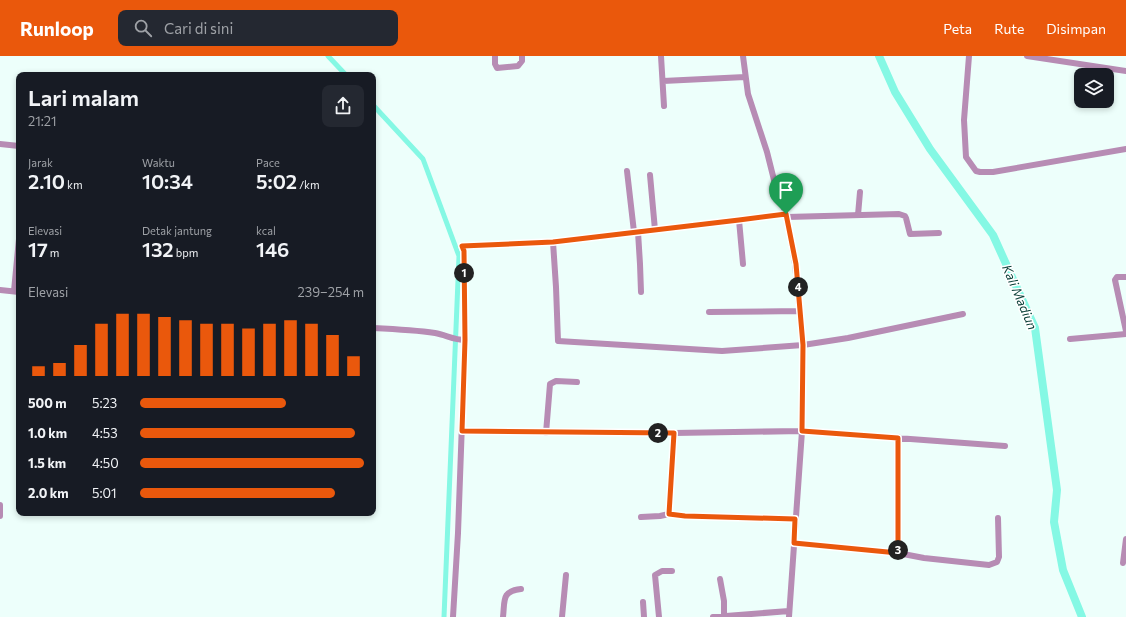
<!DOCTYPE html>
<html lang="id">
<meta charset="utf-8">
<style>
body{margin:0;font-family:Commissioner,sans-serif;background:#242831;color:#f1f3f6;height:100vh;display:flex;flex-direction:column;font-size:15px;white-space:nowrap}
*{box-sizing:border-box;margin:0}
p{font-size:13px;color:#9ea1a6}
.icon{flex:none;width:22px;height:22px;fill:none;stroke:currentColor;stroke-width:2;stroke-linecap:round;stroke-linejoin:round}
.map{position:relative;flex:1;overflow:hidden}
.sheet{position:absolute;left:16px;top:16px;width:360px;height:444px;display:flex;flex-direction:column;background:#171b24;border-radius:8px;box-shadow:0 2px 6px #0003}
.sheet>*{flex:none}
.controls{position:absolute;left:1074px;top:12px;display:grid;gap:8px}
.controls a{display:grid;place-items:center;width:40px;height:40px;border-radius:8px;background:#171b24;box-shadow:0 2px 6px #0003;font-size:20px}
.pin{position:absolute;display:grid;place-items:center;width:34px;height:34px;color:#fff;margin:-41px -17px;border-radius:50% 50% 50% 0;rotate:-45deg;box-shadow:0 0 4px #0007}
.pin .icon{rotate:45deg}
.km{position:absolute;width:20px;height:20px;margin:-10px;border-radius:50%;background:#222;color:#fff;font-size:11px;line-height:20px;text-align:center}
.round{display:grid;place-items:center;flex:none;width:42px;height:42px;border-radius:8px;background:#242831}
.summary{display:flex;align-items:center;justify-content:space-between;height:68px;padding:0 12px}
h1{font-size:22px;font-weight:600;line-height:30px}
.metrics{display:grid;grid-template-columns:repeat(3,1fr);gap:6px;height:68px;padding:4px 12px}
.metrics div{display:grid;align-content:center}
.metrics b{font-size:20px;font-weight:600}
.metrics small{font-size:11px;font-weight:400}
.metrics p{font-size:11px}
.chart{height:112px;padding:8px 12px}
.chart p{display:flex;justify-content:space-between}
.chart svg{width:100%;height:72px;margin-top:4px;stroke:#ea580c;stroke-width:6}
ul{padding:0 12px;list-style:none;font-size:13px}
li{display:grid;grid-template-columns:64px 48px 1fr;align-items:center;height:30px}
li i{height:10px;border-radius:5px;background:#ea580c}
header{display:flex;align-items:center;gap:24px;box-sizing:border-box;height:56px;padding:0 20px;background:#ea580c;color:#fff}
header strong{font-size:19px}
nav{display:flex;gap:22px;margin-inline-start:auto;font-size:14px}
.search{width:280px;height:36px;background:#242831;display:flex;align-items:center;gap:10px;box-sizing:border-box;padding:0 14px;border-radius:8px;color:#9ea1a6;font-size:15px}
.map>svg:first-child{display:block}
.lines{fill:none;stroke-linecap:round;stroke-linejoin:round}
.canal{stroke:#85f8e4;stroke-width:5}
.river{stroke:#85f8e4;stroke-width:8}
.minor{stroke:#b78cb4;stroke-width:6}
.route-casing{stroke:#fff;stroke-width:8}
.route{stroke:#ea580c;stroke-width:5}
.labels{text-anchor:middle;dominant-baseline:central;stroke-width:3;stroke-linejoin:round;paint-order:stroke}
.water-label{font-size:13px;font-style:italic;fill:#11453d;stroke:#fff}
</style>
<header>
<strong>Runloop</strong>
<div class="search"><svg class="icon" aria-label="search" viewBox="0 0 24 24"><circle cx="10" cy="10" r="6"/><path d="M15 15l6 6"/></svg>Cari di sini</div>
<nav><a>Peta</a><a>Rute</a><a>Disimpan</a></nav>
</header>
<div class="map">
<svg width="1126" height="561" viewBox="0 0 1126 561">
<rect width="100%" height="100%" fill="#edfffb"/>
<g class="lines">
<path class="canal" d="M328,0L346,19
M373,49L423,103L459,200L444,561"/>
<path class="river" d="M879,0L895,36L930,93L993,179L1035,272L1057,434L1054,466L1063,514L1082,561"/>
<path class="minor" d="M495,0V8L497,12L518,10L522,5V0
M661,0L664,50
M743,0L748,38L767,96L774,124L787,161L795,208L803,289L802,375L789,561
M969,0L964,64L966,101L976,115L980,116H993L1126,93
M1027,0L1126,15
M663,25L745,21
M0,88L19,90
M627,115L634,176
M650,119L655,174
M858,159L860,136
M787,161L899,158L905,160L906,162L910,178L939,177
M739,164L743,208
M638,176L640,208L641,236
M553,186L556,231L558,285L722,295L803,289L848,282L963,258
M1126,221H1117L1115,224L1126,275
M0,234L19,236
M14,235L19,183
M709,256L800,255
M373,272C394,273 415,274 435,277C446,279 454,284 465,284
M1070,283L1126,278
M462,375L674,377L802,375L1005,390
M546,377L550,328L556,325L577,326
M0,449V460
M669,458L685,460L795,463
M641,461L660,460L669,458L674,377
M794,487L898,497L924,502L989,509L997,506L999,501L998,462
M898,497V381
M1123,507L1126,483
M720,523L724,545V560
M643,546L644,561
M453,561L458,477L465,284L464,195L462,190L553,186L739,164L786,158
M503,561C505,545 501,535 521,533
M562,561L566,519
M659,561L655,519L662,515H672
M713,561L789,555"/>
</g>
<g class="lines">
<g class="route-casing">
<path id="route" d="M786,158L796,208L803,289L802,375L898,382V497L794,487L795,463L685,460L669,458L674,377L462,375L465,284L464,195L462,190L553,186L739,164Z"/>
</g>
<use href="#route" class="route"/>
</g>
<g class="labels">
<g class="water-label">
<text transform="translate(1020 241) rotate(67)">Kali Madiun</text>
</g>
</g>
</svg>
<div class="controls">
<a><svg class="icon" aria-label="layers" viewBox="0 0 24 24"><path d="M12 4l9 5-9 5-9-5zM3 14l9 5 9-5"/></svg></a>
</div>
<div class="pin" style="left:786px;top:158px;background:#1e9e55"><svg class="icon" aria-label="arrive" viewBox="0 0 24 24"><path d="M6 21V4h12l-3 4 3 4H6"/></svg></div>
<b class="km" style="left:464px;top:217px">1</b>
<b class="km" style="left:658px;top:377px">2</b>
<b class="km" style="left:898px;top:494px">3</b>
<b class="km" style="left:798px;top:231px">4</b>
<section class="sheet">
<div class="summary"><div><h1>Lari malam</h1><p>21:21</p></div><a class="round"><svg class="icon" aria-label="share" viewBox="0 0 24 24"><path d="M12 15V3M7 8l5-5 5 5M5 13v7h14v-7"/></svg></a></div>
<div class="metrics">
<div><p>Jarak</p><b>2.10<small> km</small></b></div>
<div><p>Waktu</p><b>10:34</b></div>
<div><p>Pace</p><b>5:02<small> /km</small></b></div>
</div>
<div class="metrics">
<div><p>Elevasi</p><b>17<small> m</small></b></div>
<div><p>Detak jantung</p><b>132<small> bpm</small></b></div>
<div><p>kcal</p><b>146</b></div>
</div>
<div class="chart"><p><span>Elevasi</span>239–254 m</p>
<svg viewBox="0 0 160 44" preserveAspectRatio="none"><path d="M5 44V38M15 44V36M25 44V25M35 44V12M45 44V6M55 44V6M65 44V8M75 44V10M85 44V12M95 44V12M105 44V15M115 44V12M125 44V10M135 44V12M145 44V19M155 44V32"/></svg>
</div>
<ul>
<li><b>500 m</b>5:23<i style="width:65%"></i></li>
<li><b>1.0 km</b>4:53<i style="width:96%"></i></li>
<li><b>1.5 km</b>4:50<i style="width:100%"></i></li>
<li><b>2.0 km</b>5:01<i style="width:87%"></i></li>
</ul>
</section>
</div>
